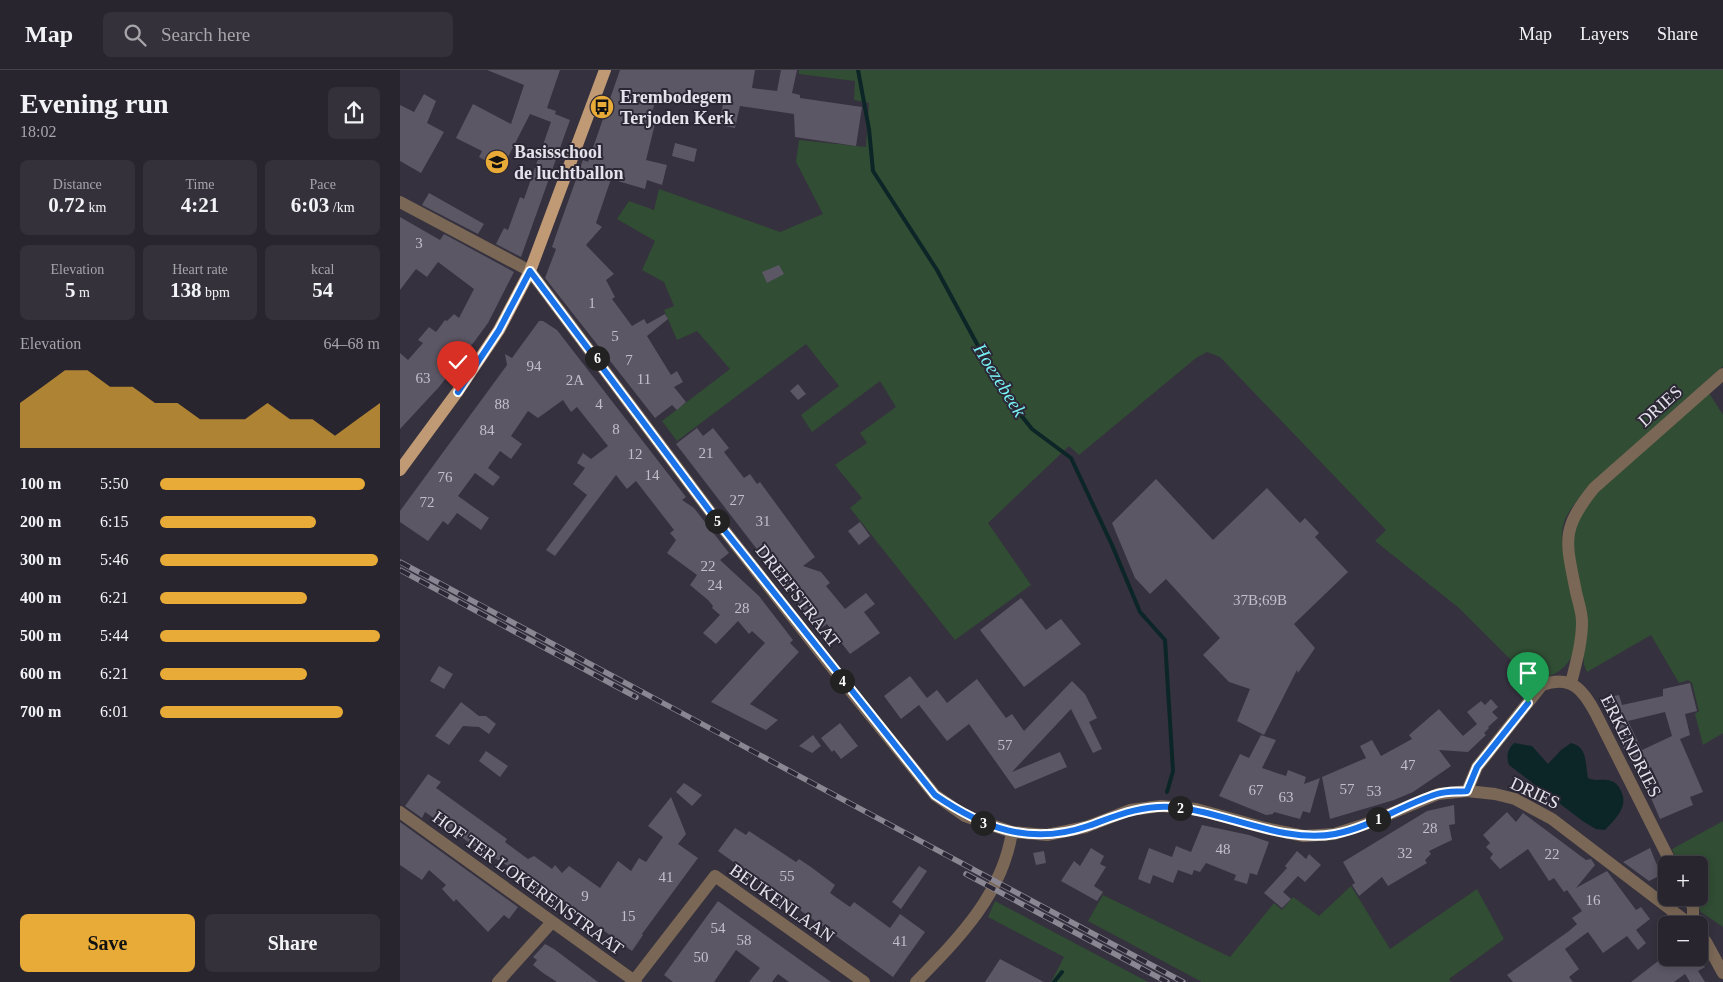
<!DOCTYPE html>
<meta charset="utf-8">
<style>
body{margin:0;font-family:Georgia,serif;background:#34313a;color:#f1f3f6;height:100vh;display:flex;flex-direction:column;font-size:19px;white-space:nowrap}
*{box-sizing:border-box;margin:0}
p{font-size:16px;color:#a5a5aa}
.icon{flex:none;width:28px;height:28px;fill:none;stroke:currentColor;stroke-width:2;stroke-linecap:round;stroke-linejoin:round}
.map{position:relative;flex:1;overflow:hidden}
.details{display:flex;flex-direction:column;background:#28252e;width:400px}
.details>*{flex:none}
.buttons{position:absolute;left:1258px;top:786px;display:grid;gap:10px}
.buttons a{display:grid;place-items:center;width:50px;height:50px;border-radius:8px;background:#28252e;box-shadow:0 2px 8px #0003,0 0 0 1px #44424a;font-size:25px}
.pin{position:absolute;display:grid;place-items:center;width:42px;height:42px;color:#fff;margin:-51px -21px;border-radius:50% 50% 50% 0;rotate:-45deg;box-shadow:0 0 5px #0007}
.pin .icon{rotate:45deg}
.km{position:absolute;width:25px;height:25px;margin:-12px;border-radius:50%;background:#222;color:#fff;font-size:14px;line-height:25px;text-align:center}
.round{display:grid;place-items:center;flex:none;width:52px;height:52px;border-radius:8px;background:#34313a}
.head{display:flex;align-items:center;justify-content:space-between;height:85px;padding:0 20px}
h1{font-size:28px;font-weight:700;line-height:38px}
.figures{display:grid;grid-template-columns:repeat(3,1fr);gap:8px;height:85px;padding:5px 20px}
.figures div{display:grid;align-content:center;border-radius:8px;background:#34313a;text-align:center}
.figures b{font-size:21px;font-weight:700}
.figures small{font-size:14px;font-weight:400}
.figures p{font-size:14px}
.chart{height:140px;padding:10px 20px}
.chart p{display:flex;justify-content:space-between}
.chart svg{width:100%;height:90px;margin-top:5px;fill:#e8ab37;opacity:.7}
.action{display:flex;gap:10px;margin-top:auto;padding:10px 20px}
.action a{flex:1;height:58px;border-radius:8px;background:#e8ab37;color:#111;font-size:20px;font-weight:700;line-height:58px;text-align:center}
.action a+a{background:#34313a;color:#f1f3f6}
ul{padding:0 20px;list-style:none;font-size:16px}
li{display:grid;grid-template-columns:80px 60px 1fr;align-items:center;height:38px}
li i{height:12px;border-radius:6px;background:#e8ab37}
header{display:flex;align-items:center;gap:30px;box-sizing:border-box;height:70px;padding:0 25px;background:#28252e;border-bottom:1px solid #44424a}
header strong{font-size:24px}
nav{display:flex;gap:28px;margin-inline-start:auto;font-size:18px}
.search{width:350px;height:45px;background:#34313a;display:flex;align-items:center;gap:12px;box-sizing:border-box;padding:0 18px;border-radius:8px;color:#a5a5aa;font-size:19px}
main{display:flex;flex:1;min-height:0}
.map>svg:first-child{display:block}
.green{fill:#314d34}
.water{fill:#0c2627}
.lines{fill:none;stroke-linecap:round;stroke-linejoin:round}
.stream{stroke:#0c2627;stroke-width:4}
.building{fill:#5b5765;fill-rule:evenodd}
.minor{stroke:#7a6756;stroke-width:12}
.major{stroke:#c09a75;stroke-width:12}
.rail-casing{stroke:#8a8792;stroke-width:5.5}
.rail{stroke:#2b2734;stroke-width:4;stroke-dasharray:11;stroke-linecap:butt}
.route-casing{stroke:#fff;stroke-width:10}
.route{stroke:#1a73e8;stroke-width:6}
.labels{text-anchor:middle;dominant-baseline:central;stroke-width:4;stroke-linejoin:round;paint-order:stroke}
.number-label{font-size:15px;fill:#c2bfca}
.poi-label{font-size:18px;font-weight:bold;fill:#e4e2eb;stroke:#2b2734;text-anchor:start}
.street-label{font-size:18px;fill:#e4e2eb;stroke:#2b2734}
.water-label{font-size:19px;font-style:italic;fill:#77f1f5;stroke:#2b2734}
</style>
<header>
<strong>Map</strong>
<div class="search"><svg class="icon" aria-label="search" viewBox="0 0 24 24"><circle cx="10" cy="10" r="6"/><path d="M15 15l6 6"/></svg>Search here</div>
<nav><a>Map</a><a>Layers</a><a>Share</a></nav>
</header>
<main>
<section class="details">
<div class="head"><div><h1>Evening run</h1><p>18:02</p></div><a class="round"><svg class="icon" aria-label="share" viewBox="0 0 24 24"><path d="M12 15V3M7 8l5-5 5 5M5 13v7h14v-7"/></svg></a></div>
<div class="figures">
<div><p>Distance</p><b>0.72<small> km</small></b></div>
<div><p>Time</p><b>4:21</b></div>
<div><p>Pace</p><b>6:03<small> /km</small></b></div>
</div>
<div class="figures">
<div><p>Elevation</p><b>5<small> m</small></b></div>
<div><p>Heart rate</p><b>138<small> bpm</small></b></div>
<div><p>kcal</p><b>54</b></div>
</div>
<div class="chart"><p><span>Elevation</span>64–68 m</p>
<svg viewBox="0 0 160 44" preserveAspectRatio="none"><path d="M0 44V22L10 14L20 6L30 6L40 14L50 14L60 22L70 22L80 30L90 30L100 30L110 22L120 30L130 30L140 38L150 30L160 22V44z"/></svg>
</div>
<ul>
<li><b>100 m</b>5:50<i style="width:93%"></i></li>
<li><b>200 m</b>6:15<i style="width:71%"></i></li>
<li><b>300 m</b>5:46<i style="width:99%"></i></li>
<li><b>400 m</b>6:21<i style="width:67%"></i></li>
<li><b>500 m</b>5:44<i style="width:100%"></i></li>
<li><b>600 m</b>6:21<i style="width:67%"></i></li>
<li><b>700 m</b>6:01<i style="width:83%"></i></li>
</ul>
<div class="action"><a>Save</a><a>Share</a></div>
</section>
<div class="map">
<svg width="1323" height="912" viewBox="0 0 1323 912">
<rect width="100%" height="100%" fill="#35313e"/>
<path class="green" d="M399,0H1323V296L1185,420C1177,431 1166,443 1163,456C1155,497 1204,578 1154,604C1145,609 1138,611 1128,607L1059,538L975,471L986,460L820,287L807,282L796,288L679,385L669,376L588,453L631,515L555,570L450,438L462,428L435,395L467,373L460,363L496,337L480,311L412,362L401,345L439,316L406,274L277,371L262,351L330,299L297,261L277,270L264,240L274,236L264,212L242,200L255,171L217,149L229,131L254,140L259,119L380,162L423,144L396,92L399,70L466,77L469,33L454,30L455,11L399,4Z
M1309,323L1323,345V663L1303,675L1295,644L1299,641L1292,613L1288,610L1279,613L1251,565L1187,602L1184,595L1173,467L1181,439L1213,407Z
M1323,751V857L1301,842L1294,828H1299V795H1279L1272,779Z
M951,816L990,879L1077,819L1104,869L1049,909L1051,912H802L688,851L703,825L830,887L874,833L882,840L893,827L919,846Z
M595,831L748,912H651L664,887L588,847Z"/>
<path class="water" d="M1114,673L1132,676L1148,694L1161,680L1171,673C1188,677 1185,693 1188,708C1196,712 1203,708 1211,711C1215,712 1218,715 1220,719C1230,736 1216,748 1205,760L1196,759L1184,752L1109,695C1106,686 1107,680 1114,673Z"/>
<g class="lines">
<path class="stream" d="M458,0L469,59L473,101L537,200L604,324L632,359L671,388L712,475L740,542L765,570L773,701L767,722
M654,912L662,902"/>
</g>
<path class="building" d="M87,0H160L147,38L156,41L155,44L170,50L121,187L96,174L104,158L108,160L120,127L124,129L151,52L130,44L103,97L89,89L88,92L79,87L82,81L56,68L73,34L111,54L124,15Z
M220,0H355L352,18L377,21L381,0H397L392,23L400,25V28L462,37L456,76L395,67L394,44L340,36L335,58L319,55L323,34L258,24L248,53L255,54L246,90L267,95L262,115L247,110L245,119L211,109L196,153L202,157L186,175L214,204L206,210L215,227L212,229L232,256L244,249L247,254L265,244L268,249L247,266L271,305L277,301L283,312L274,317L286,332L277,340L272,335L255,348L145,208L156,179L152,177L155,168L183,90L188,92Z
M24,24L36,31L27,53L44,62L21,103L0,91V35L14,42Z
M275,73L297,79L294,92L272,86Z
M29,123L84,154L78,164L22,135Z
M0,147L40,170L44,164L114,202L88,253L74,272L39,317L0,359V283L8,290L23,273L18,270L29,257L36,262L45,250L47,251L54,244L59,248L74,219L38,192L27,207L16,199L0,220Z
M379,195L384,204L367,213L362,202Z
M139,251H143L157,260L286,427L282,430L294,438L329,483L320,490L359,526L393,570L390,573L399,582L350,634L378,650L366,660L311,632L365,573L352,561L349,564L338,551L316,574L303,563L320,545L312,538L313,536L308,530L290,515L297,505L267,483L276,470L270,463L274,460L236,411L227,419L216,405L155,486L146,480L187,425L173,414L185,398L177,393L183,383L191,389L208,376L177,337L171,342L163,330L138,348L128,341L111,366L122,374L111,389L100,381L88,398L100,407L93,416L75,403L58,426L89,448L81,460L57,443L48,455L43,451L28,471L0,452V441L107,295L105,284L112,288Z
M398,314L406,324L398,330L390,321Z
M297,358L303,366L313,358L329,378L324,382L344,408L350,404L357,414L360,412L415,487L403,496L421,502L430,513L426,516L445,539L466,523L475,534L464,542L480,563L450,584L427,554L419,560L276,374Z
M756,409L813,470L867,418L900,453L905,448L919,463L915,467L948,502L894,554L915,578L898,603L897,600L864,665L837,651L850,619L829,612L803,585L820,568L766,509L750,524L735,508L712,453Z
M460,452L470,466L459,475L448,461Z
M621,528L646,560L661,549L681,574L624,617L580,560Z
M39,596L53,604L44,619L30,611Z
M510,606L527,628L537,620L547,633L577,609L606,648L612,644L624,661L672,611L685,624L697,648L689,652L702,679L693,683L671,639L612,702L660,682L667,697L615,719L569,654L547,671L519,635L501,649L484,626Z
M1290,613L1297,641L1285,644L1290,665L1280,669L1303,722L1290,727L1293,735L1260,749L1248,721L1260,716L1251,697L1237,704L1205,640L1212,638L1209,627L1219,625L1222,635L1263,626V619ZM1265,642L1272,666L1242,680L1228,651Z
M1091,629L1098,637L1092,642L1098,648L1088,657L1089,658L1084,663L1086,665L1068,682L1039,680L1051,696L1013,722L994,730L930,749L922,707L966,688L960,676L972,670L981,686L1012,669L1009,665L1039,639L1063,666L1077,654L1067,642L1081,631L1085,635Z
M61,632L79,646H86L96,654L89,664L79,657L63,656L49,675L35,666Z
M440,653L458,676L441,689L434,680L432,682L421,668Z
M413,665L421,676L412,683L399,676Z
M861,665L876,670L862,698L886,706L888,700L906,707L904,714L920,708L910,743L903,741L900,749L874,742L873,744L866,745L819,726L840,684L849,688Z
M86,681L108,696L100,707L79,691Z
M28,704L41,712L36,718L107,769L105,772L128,789L134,786L152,799L155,795L162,803L169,796L200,818L218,791L231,801L239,788L246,792L263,767L248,756L271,727L286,764L278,774L298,788L242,864L243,865L232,881L156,826L150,834L129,819L133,814L102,792L94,788L93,789L25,742L22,748L5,736Z
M284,713L302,725L292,736L276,722Z
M1054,735L1055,754L1049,755L1052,770L1029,781L1031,784L1025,790L1027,793L988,816L982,807L959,826L952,815L955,813L943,792L1027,741Z
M1107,742L1116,752L1123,743L1186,790L1191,789L1195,795L1176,818L1207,801L1236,840L1241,837L1250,849L1236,860L1246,873L1238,880L1227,866L1203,883L1188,862L1165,879L1179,899L1169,907L1173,912H1113L1107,905L1169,861L1177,854L1172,848L1182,841L1167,820L1164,822L1154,808L1149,811L1128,779L1100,799L1090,788L1093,784L1086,777L1090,773L1083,765Z
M0,752L118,837L109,849L104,845L88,862L56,829L54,832L42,819L46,815L29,800L22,810L0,795Z
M802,755L849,765L869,772L857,805L850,803L847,814L834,810L836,805L806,793L800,802L794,800L792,805L778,800L773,813L753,805L750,814L738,809L749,778L772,787L776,776L791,782Z
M335,758L346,765L349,761L396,792L399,789L411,797L435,815L430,823L450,837L454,832L490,858L500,844L525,862L493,907L318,781Z
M691,778L704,786L700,794L706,797L694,816L703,822L697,831L661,811L674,791L680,796Z
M1250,778L1261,805L1249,811L1223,792Z
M644,781L646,793L636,795L633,783Z
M897,781L906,789L909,784L921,795L905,812L898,806L883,822L891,829L882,838L864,823L887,798L885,796Z
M519,796L527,801L501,839L492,832Z
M318,831L361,862L431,912H389L378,904L372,912H349L360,898L336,880L314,912H273L264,905Z
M145,874L154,879L198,912H157L143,903L133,895L137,890L133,887Z
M1262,888H1298L1305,897L1298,901L1305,912H1290L1285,904L1274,912H1231Z
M600,889L644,912H585Z"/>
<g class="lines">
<path class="minor" d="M0,132L130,201L321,456L445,614L535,725L565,746L612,762L647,765L686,757L730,740L761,736L796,739L865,758L904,766L934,764L963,755L1038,724L1067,721L1095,724L1115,729L1152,749L1291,855
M1171,613C1176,593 1182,573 1182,552C1182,542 1178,531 1176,522C1166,471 1160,460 1194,418L1323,304
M1067,721L1077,697L1142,615C1172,604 1184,621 1196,644L1272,795
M0,742L236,912
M1288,828L1293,837V855
M1299,863L1306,872L1323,903
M98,912L152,852
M233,912L315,806L464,912
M516,912C559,868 602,825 612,762"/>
<path class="major" d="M0,400L58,321L99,260L130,201L205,0"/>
<g class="rail-casing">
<path id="rail" d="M0,492L783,912
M0,500L236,627
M566,804L767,912"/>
</g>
<use href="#rail" class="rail"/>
</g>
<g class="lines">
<g class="route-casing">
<path id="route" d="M58,322L99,260L130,201L321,456L535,725C583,758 630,776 688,756C716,746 741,735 772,737C824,741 883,774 935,764C971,757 1002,735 1037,724C1046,721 1058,722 1067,721L1077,697L1128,633"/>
</g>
<use href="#route" class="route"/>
</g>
<defs>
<g id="bus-disc" transform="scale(1.25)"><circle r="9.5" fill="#e8ab37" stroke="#2b2734"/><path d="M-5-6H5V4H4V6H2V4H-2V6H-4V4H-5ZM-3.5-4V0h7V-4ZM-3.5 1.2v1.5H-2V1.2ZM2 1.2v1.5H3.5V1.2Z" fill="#111"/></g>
<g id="school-disc" transform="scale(1.25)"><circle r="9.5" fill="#e8ab37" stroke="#2b2734"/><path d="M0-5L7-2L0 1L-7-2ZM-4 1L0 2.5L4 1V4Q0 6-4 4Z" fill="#111"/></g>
</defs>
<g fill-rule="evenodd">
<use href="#bus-disc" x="202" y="37"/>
<use href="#school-disc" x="97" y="92"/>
</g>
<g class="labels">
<g class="number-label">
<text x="19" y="173">3</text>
<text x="192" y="233">1</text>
<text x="215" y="266">5</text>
<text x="229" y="290">7</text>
<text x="134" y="296">94</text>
<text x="23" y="308">63</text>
<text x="244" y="309">11</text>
<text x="175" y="310">2A</text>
<text x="102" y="334">88</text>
<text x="199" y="334">4</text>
<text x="216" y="359">8</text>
<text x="87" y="360">84</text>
<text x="306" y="383">21</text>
<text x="235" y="384">12</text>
<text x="252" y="405">14</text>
<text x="45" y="407">76</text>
<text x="337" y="430">27</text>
<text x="27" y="432">72</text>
<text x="363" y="451">31</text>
<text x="308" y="496">22</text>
<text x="315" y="515">24</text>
<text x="860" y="530">37B;69B</text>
<text x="342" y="538">28</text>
<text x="605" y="675">57</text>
<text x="1008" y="695">47</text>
<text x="947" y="719">57</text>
<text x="856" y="720">67</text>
<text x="974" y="721">53</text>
<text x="886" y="727">63</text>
<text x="1030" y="758">28</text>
<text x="823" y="779">48</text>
<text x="1005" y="783">32</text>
<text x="1152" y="784">22</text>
<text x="387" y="806">55</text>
<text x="266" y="807">41</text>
<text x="185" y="826">9</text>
<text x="1193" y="830">16</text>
<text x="228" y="846">15</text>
<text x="318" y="858">54</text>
<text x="344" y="870">58</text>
<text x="500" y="871">41</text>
<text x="301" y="887">50</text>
</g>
<g class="poi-label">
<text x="220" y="27">Erembodegem<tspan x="220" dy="21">Terjoden Kerk</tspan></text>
<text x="114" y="82">Basisschool<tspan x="114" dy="21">de luchtballon</tspan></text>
</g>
<g class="street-label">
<text transform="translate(1260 336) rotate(-42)">DRIES</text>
<text transform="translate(398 526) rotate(52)">DREEFSTRAAT</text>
<text transform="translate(1231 676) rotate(63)">ERKENDRIES</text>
<text transform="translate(1135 723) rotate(25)">DRIES</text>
<text transform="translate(128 813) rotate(36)">HOF TER LOKERENSTRAAT</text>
<text transform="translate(382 833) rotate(35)">BEUKENLAAN</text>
</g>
<g class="water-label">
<text transform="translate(600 310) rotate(58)">Hoezebeek</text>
</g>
</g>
</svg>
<div class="buttons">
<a>+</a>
<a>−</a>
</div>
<div class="pin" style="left:1128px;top:633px;background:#1e9e55"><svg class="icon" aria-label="arrive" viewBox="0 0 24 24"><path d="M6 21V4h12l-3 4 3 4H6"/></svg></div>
<div class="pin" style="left:58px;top:322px;background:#d93025"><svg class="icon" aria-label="check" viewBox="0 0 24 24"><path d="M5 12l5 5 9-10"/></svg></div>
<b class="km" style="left:978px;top:749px">1</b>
<b class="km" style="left:780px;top:738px">2</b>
<b class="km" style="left:583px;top:753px">3</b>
<b class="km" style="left:442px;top:611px">4</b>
<b class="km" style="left:317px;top:451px">5</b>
<b class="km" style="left:197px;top:288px">6</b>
</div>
</main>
